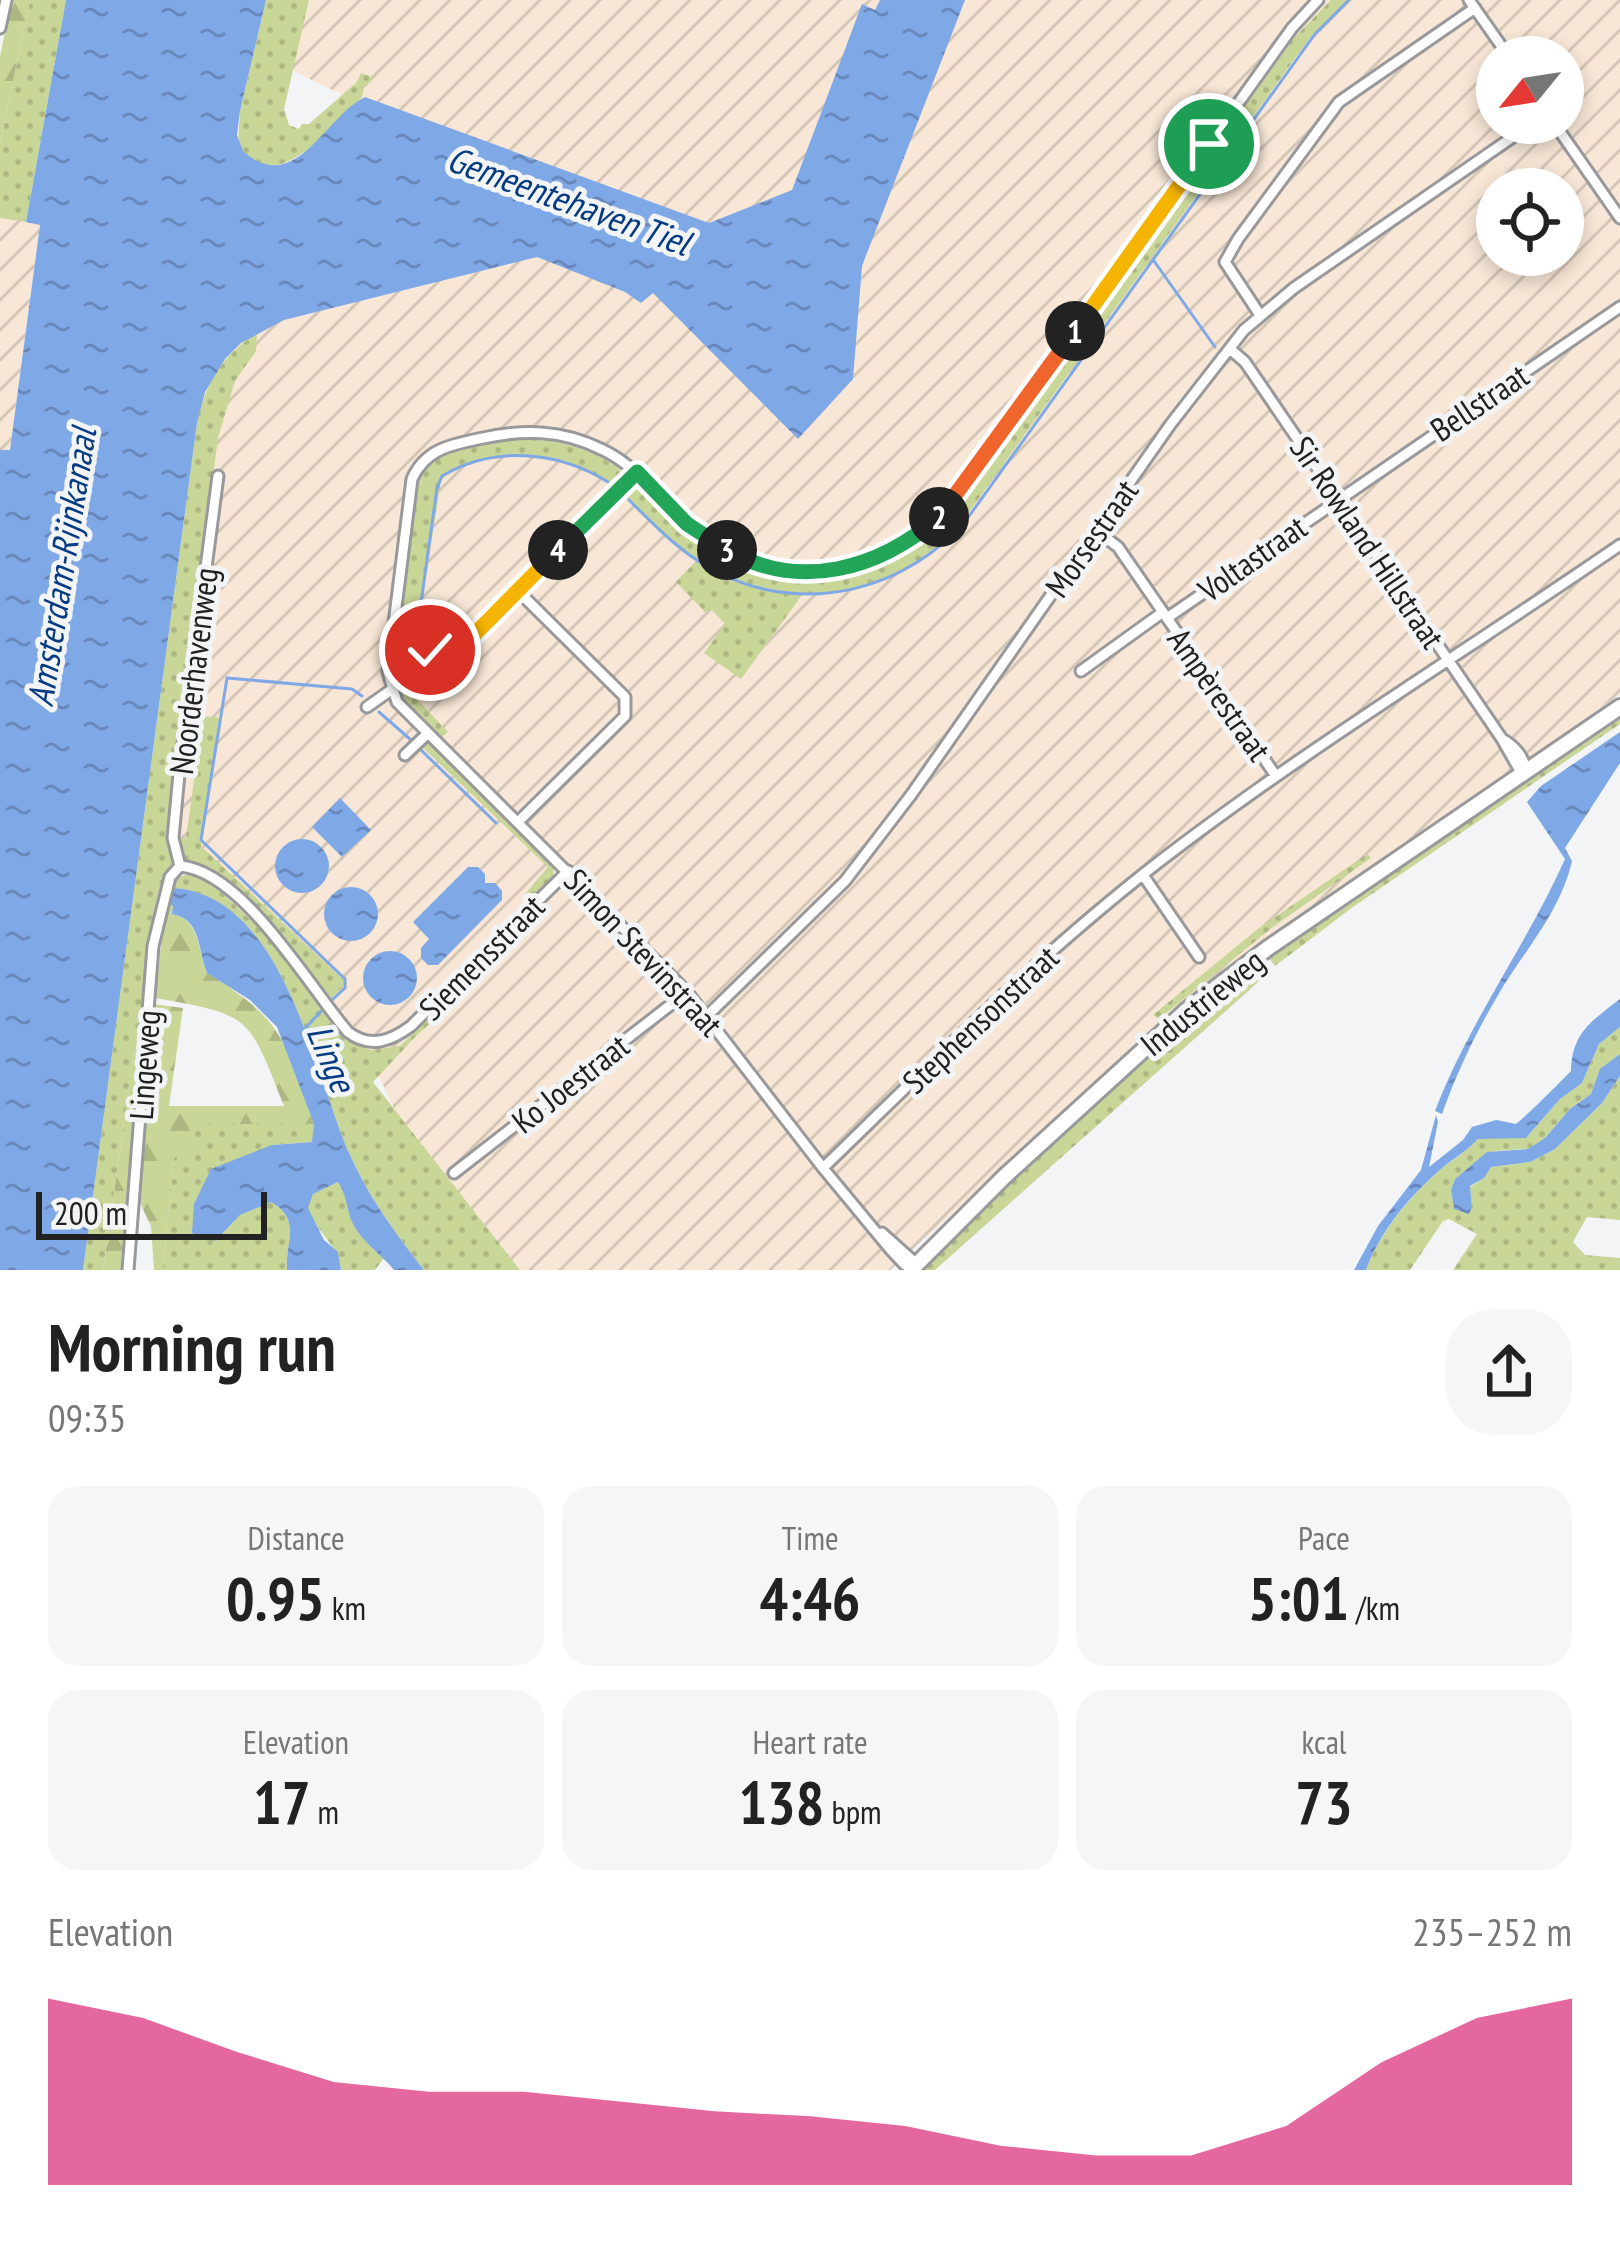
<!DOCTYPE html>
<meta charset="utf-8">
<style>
body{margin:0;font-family:"PT Sans Narrow",sans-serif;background:#f6f6f6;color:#222;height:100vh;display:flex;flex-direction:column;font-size:45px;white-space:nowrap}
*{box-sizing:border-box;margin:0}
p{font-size:39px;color:#767676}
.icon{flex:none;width:66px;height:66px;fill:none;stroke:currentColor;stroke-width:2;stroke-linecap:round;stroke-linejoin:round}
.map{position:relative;height:1270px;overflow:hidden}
.side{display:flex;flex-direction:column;background:#fff;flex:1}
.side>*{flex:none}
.needle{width:78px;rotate:240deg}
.tools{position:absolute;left:1476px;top:36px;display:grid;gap:24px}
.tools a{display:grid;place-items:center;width:108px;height:108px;border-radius:50%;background:#fff;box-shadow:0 6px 18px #0003;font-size:60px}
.scale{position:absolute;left:36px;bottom:30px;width:231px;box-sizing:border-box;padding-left:12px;border:6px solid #212121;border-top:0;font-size:33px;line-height:42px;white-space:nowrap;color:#212121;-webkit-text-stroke:9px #f3f4f5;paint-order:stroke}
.pin{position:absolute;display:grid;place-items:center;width:102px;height:102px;color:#fff;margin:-51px;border:6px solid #fff;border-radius:50%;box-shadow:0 3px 12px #0007}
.km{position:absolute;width:60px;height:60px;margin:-30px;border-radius:50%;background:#222;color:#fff;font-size:33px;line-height:60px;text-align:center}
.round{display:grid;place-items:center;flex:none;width:126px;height:126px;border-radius:48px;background:#f6f6f6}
.summary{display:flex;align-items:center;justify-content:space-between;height:204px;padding:0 48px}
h1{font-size:66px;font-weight:700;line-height:90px}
.figures{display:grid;grid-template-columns:repeat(3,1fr);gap:18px;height:204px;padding:12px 48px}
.figures div{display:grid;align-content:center;border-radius:30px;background:#f6f6f6;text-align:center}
.figures b{font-size:60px;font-weight:700}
.figures small{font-size:33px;font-weight:400}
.figures p{font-size:33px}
.chart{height:336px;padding:24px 48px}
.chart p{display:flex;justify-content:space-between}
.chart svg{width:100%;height:216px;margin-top:12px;fill:#db2777;opacity:.7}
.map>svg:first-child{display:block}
.industrial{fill:url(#industrial-furrows);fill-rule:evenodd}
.grass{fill:url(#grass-dots)}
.forest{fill:url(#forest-firs)}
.water{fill:url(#water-ripples)}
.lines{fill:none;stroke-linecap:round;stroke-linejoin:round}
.stream{stroke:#7fa8e7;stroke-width:3}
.minor-casing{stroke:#99999b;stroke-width:15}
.secondary-casing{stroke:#99999b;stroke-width:20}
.minor{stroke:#fff;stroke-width:9}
.secondary{stroke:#fff;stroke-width:14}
.split-1-casing{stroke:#fff;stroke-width:24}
.split-2-casing{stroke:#fff;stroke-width:24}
.split-3-casing{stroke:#fff;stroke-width:24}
.split-4-casing{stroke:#fff;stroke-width:24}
.split-5-casing{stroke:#fff;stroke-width:24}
.split-1{stroke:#f5b400;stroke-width:15}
.split-2{stroke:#f0652b;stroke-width:15}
.split-3{stroke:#22a559;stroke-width:15}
.split-4{stroke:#22a559;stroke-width:15}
.split-5{stroke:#f5b400;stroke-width:15}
.labels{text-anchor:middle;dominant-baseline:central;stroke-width:10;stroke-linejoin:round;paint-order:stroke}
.street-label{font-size:33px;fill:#212121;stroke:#f3f4f5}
.water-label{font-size:36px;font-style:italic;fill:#043b82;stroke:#f3f4f5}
</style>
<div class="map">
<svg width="1620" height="1270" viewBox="0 0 1620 1270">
<defs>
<pattern id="industrial-furrows" width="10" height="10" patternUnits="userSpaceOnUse" patternTransform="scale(3)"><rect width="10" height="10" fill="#f8e7d6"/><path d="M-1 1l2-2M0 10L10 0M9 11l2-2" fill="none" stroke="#d4c6b7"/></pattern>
<pattern id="grass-dots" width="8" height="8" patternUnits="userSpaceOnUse" patternTransform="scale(3)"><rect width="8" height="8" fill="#c8d697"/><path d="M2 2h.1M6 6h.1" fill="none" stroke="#acb782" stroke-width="1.8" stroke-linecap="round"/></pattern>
<pattern id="forest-firs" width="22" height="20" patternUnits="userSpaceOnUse" patternTransform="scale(3)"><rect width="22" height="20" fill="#c8d697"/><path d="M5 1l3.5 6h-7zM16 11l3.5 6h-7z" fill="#acb782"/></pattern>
<pattern id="water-ripples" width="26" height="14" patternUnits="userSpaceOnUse" patternTransform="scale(3)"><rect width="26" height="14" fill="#7fa8e7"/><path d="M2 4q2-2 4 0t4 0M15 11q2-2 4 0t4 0" fill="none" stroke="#6888bb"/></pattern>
</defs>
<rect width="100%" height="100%" fill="#f3f4f5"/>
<path class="industrial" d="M288,0H889L794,196L708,227L366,106L268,59Z
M958,0H1620V694L1195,994L890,1270H514L409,1142L381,1080L291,980L203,863L154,841L224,331L531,250L855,262ZM1497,57H1563V123H1497ZM1497,189H1563V255H1497Z
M0,218L40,224L10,451L0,450Z"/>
<path class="grass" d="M30,0H66L26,222L0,218V143Z
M266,0H309L284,109L289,125L299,129L302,124H309L357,82L361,73L374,78L364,87L362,97C334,124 272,205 238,143L240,111Z
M1331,0H1348L1308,40L954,533C911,574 861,595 802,595L741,679L704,653L725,624L711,609L706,613L676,582L696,561L623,496L641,488C663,509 684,533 709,550C729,565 754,572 777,577C858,592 920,554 967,491L1294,38Z
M257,333L256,351L235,381L218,438L173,779L168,841L176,863L161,888L151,934L143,1015L133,1058L103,1270H83L197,423C205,383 222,355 257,333Z
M528,439C564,441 596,450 624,473V484L617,490C575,451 487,440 441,480L412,667L421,694L417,699L448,732L442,737L411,706L405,712L392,678L416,484C434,445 490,440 528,439Z
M1620,713V724L1353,907L1275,966L1268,957Z
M203,716L221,718L201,846L347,983L329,1001L273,926L210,871L182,859L177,838H186Z
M428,739L554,864L553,876L530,899L525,894L548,867L421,746Z
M1367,854L1371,858L1273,927L1159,1019L1153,1015L1259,928Z
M200,872L272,940L346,1040L371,1050L400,1046L492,957L497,963L416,1036L373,1082L520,1270H424C395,1233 368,1196 349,1153C312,1069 286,901 176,888L166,904L177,877Z
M1263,961L1271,970L1246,993L935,1270H917L1114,1083Z
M1620,1027V1054L1601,1069L1591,1094L1570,1109L1545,1138L1528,1149L1495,1151L1455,1179L1451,1190L1454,1209L1472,1207L1470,1187L1484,1178L1491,1167L1530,1162L1555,1149L1602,1103L1620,1076V1220L1587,1217L1573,1242L1585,1255L1620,1258V1270H1453L1477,1234L1449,1219L1443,1221L1410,1270H1366C1382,1229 1409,1198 1441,1169C1455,1158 1467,1152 1478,1138L1529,1135L1560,1099L1582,1083L1599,1044Z
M194,1124H314L313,1142L272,1145L223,1233L240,1215L271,1202C302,1219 285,1243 287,1270H163L174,1157Z
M338,1182C356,1211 354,1236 384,1258L375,1270H341C339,1246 316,1231 307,1208L312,1194Z"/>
<path class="forest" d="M11,0H30L0,143V57Z
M166,904L173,906L172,914C201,920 197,949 207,973C286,1021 284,1041 314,1124H194L191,1150L174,1158L163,1270H154L151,1226L139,1201L153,1004L183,1008L169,1106H284C248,1015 252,1015 155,998Z
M143,1015L123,1270H103L133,1058Z"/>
<path class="water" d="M66,0H266L240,111L237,135L243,151C295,198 325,116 365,97L709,223L792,190L862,4L875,10L880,0H965L862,266L853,379L798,439L653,293L641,303L625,292L537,257L284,320L241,343L225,359L205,392L197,423L83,1270H0V450H10L40,225L26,222Z
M1620,732V763L1565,848L1572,861C1561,909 1530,944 1504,985C1479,1026 1458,1069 1442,1114L1435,1111C1469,1022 1526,946 1565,859L1527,802L1541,786Z
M340,798L371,830L342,857L312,827Z
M275 866a27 27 0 1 1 54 0a27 27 0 1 1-54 0Z
M468,867H478L485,874V883H495L502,891V900L438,965H428L421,958V948L429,939L413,922Z
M324 914a27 27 0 1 1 54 0a27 27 0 1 1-54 0Z
M175,888C285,898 313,1071 349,1153C368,1196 395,1233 424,1270H394C382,1255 360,1240 352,1222C346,1207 348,1199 338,1182L313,1194L308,1208L324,1240L338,1252L341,1270H287C285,1243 302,1219 271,1202L240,1215L215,1241L192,1233L194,1204L211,1169L272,1145L312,1142L314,1124L277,1027L250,1000L207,973C197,948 202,920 172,914L173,906L169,905Z
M363 978a27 27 0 1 1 54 0a27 27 0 1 1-54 0Z
M1620,999V1027L1599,1044L1582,1083L1560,1099L1526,1138L1478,1139C1466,1152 1454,1158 1441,1169C1409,1197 1381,1230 1366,1270H1354L1378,1226L1421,1170L1436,1115L1438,1122L1429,1167L1463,1140L1472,1127L1496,1120L1516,1124C1536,1107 1553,1089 1571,1071C1572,1032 1592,1021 1620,999Z
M1620,1054V1076L1602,1103L1555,1149L1530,1162L1491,1167L1484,1178L1470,1186L1472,1207L1469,1214L1454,1209L1451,1190L1455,1179L1487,1152L1528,1149L1545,1138L1570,1109L1591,1094L1600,1069Z"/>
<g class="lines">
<path class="stream" d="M1154,261L1215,347
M629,500C658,529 686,558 723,575C808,615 907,590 967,519L1315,34L1349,0
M416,689L412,668L437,488L442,476C494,445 558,451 608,482
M379,712L411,740
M421,750L496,823
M332,1000L345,988V979L201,840L227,678L352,689L362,696
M302,1032L321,1011"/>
<g class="minor-casing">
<path id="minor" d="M1469,0L1509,57
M0,28L6,0
M1554,123L1620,218
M1260,315L1225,262L1238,239L1339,102L1475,8
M1230,349L1245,362L1502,739L1519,769L1526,774C1526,759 1515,746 1502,739
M1097,531L1118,547L1276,776
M518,591L625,697V716L518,822
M1167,618L1620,307
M462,647L439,668L428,661L435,648L462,647L637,473
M1081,671L1163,612
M367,707L391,690
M405,755L428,733
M180,866C243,871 309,987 348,1032C370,1049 391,1041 411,1026L568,871
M180,866L173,838L179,774L218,476
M1143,875L1199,957
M708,1015L845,881L911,795L1170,425L1244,330L1294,288L1533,123
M823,1168C928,1066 1031,963 1146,872C1297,754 1462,654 1620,545
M454,1173L687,992
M882,1233L911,1259L914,1267
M914,1267L905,1265L890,1249L823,1168L687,992L397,702L388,672L412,479C425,450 449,445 478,439C522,429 562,429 603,450C637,466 658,498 685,522C775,602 885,581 959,493L1292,28L1318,0
M128,1270L153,946L170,877L180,866"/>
</g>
<g class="secondary-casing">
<path id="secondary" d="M911,1270L1004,1177L1187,1010L1268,948L1620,707"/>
</g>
<use href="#minor" class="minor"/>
<use href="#secondary" class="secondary"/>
</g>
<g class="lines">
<g class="split-1-casing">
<path id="split-1" d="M1075,331L1209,144"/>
</g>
<g class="split-2-casing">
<path id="split-2" d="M939,517L1075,331"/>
</g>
<g class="split-3-casing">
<path id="split-3" d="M727,550C800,592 879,569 939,517"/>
</g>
<g class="split-4-casing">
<path id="split-4" d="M558,550L637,472L687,524L727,550"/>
</g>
<g class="split-5-casing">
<path id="split-5" d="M430,650L462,647L558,550"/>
</g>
<use href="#split-1" class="split-1"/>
<use href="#split-2" class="split-2"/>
<use href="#split-3" class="split-3"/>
<use href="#split-4" class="split-4"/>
<use href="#split-5" class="split-5"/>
</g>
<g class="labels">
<g class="street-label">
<text transform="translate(1479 402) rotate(-34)">Bellstraat</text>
<text transform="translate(1091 538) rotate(-55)">Morsestraat</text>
<text transform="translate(1368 542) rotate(56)">Sir Rowland Hillstraat</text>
<text transform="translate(1252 558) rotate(-35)">Voltastraat</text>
<text transform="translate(193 671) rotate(-83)">Noorderhavenweg</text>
<text transform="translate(1220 694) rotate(55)">Ampèrestraat</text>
<text transform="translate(644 952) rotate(47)">Simon Stevinstraat</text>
<text transform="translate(481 957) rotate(-45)">Siemensstraat</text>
<text transform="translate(1202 1002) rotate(-39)">Industrieweg</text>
<text transform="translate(980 1019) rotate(-43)">Stephensonstraat</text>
<text transform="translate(144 1065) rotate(-86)">Lingeweg</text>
<text transform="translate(570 1083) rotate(-38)">Ko Joestraat</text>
</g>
<g class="water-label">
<text transform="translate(569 200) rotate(20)">Gemeentehaven Tiel</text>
<text transform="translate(61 567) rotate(-81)">Amsterdam-Rijnkanaal</text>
<text transform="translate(332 1058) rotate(67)">Linge</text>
</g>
</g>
</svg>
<div class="tools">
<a><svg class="needle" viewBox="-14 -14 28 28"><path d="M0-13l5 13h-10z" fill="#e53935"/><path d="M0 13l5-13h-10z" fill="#767676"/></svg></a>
<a><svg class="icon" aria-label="locate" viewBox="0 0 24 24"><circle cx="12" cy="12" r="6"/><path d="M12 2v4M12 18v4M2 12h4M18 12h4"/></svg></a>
</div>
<div class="scale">200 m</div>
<div class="pin" style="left:1209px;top:144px;background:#1e9e55"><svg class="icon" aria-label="arrive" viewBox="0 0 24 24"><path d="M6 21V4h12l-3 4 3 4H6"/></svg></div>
<div class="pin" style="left:430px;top:650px;background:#d93025"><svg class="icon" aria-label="check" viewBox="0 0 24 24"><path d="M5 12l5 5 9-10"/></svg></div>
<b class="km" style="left:1075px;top:331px">1</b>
<b class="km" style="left:939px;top:517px">2</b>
<b class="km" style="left:727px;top:550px">3</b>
<b class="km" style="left:558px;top:550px">4</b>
</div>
<section class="side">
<div class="summary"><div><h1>Morning run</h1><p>09:35</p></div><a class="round"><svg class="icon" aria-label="share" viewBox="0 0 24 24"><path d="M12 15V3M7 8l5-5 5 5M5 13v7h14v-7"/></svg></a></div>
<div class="figures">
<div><p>Distance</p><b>0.95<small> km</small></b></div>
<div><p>Time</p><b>4:46</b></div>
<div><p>Pace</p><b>5:01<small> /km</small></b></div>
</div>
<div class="figures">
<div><p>Elevation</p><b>17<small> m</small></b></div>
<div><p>Heart rate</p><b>138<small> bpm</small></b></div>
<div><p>kcal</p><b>73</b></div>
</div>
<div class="chart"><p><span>Elevation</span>235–252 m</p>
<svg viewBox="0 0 160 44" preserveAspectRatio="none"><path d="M0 44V6L10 10L20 17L30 23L40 25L50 25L60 27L70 29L80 30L90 32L100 36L110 38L120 38L130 32L140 19L150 10L160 6V44z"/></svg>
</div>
</section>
